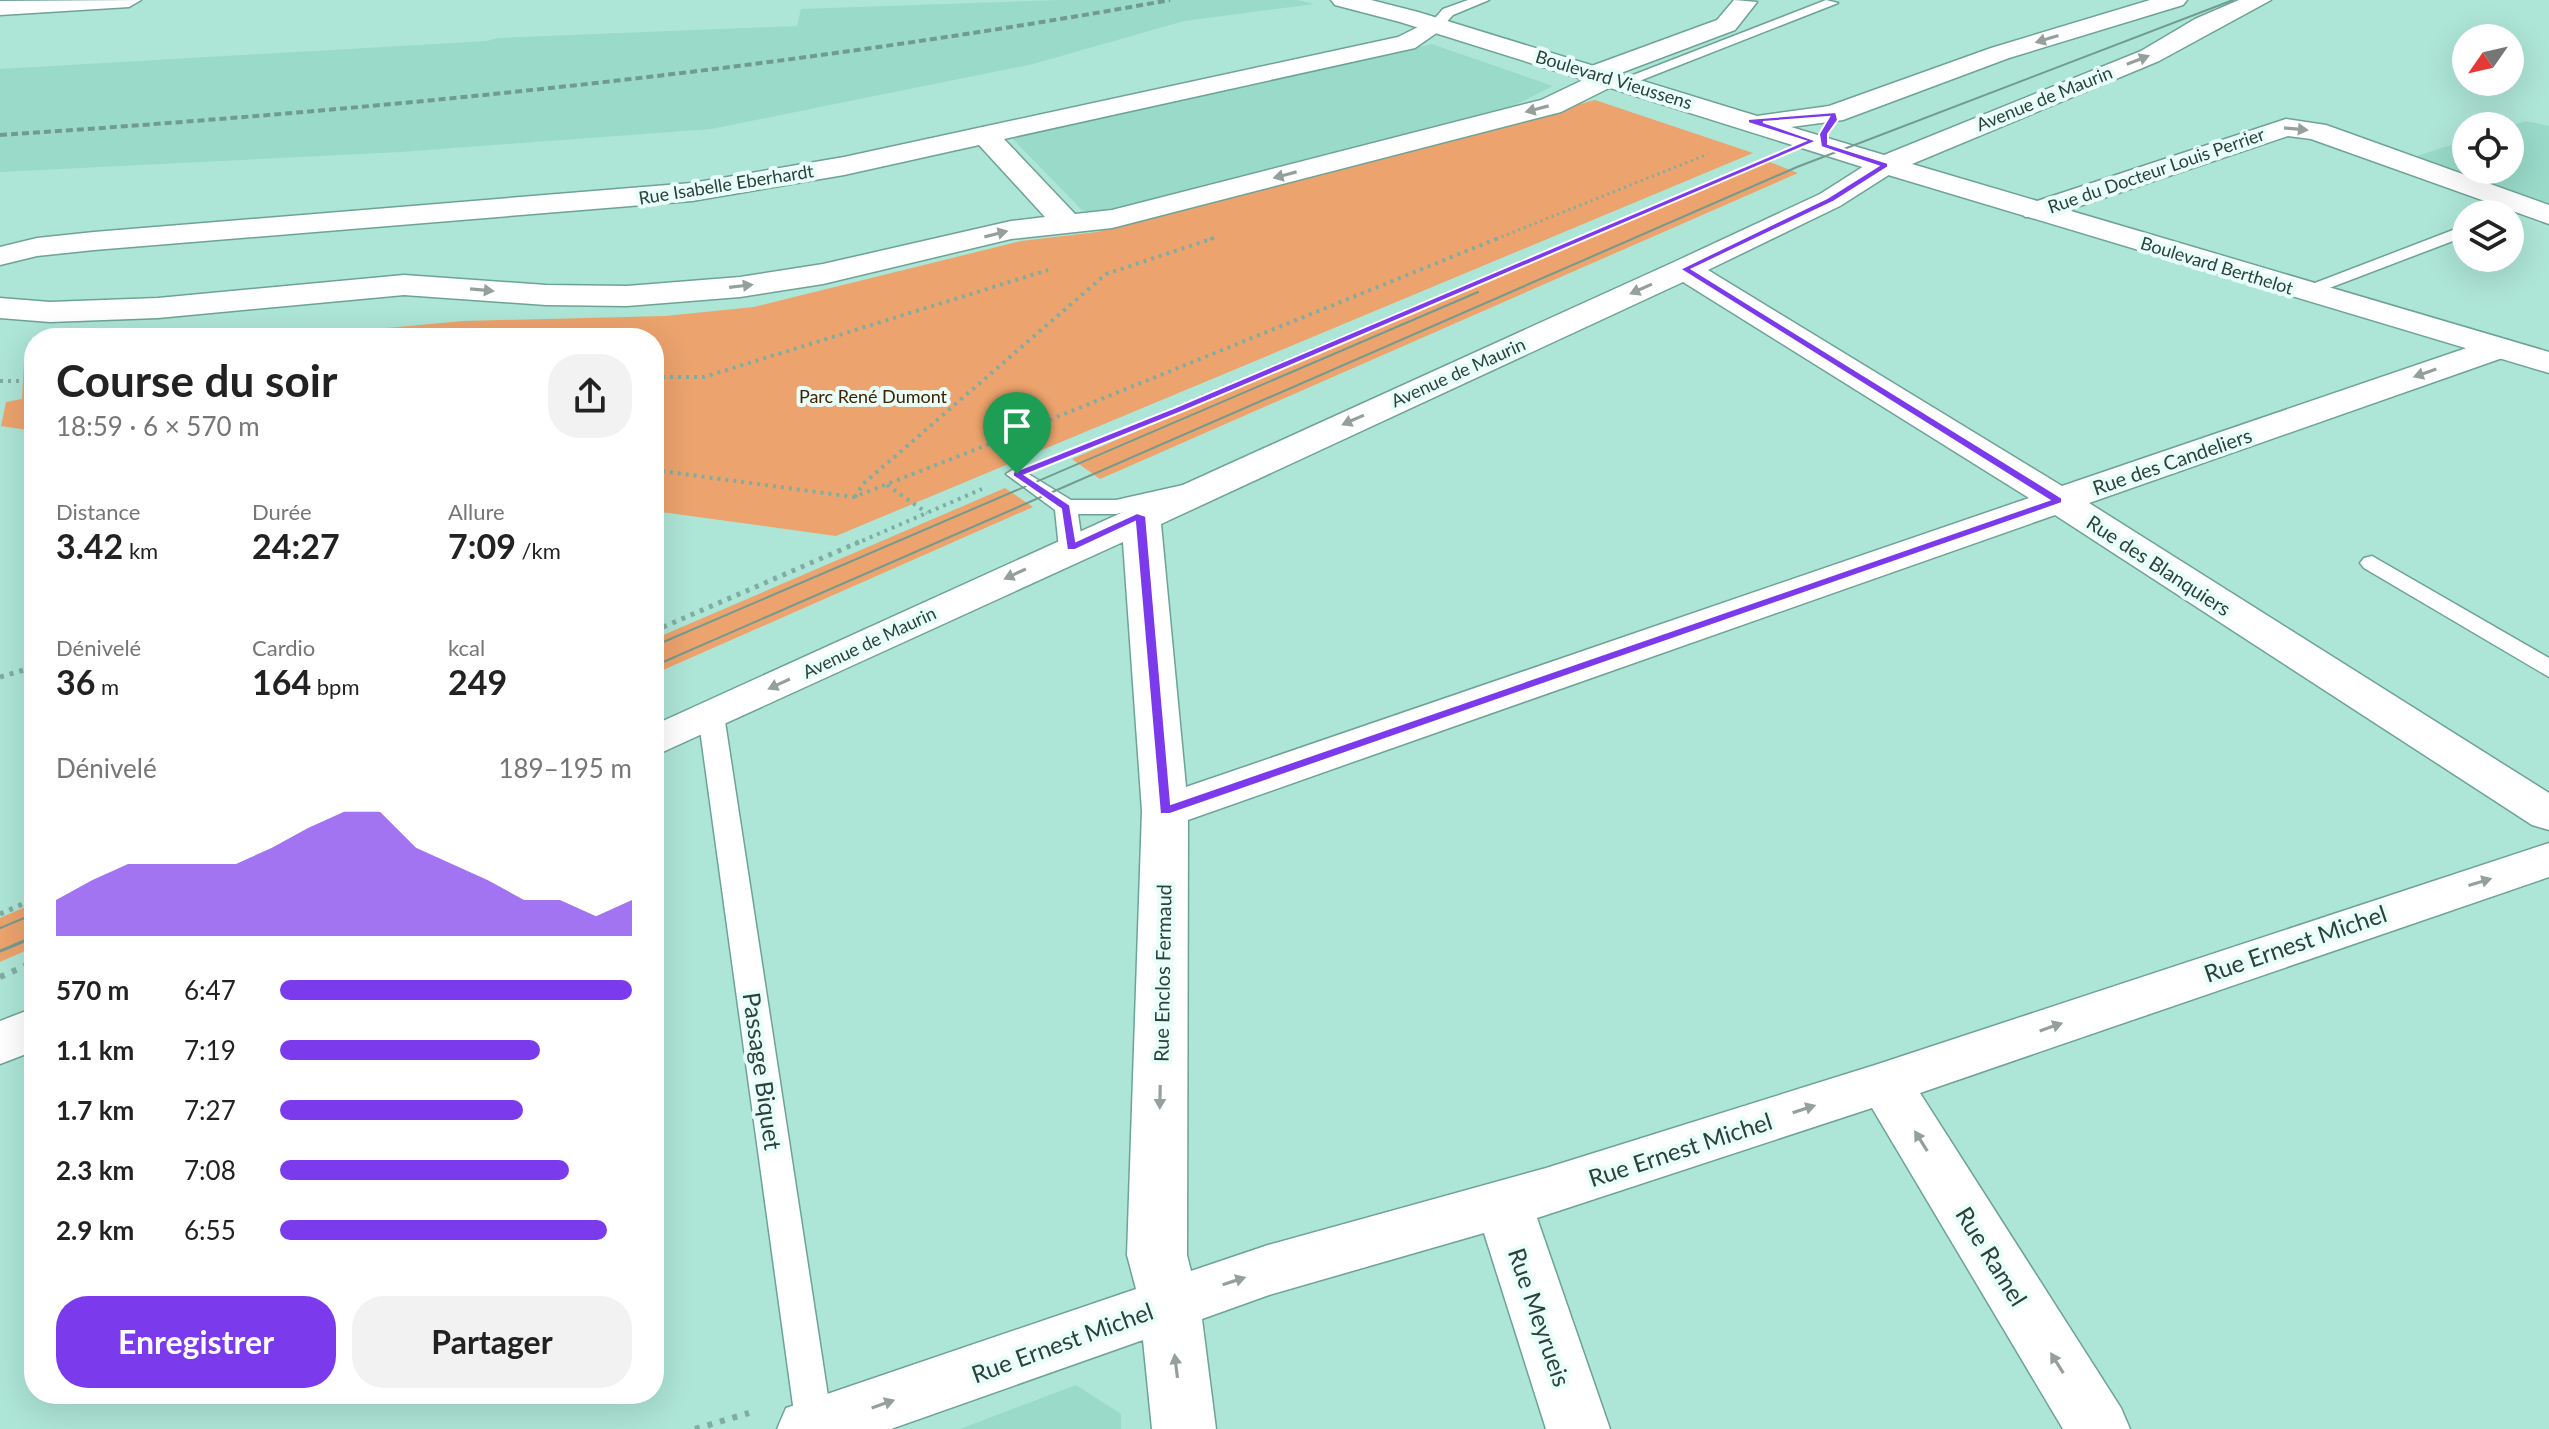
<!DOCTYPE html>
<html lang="fr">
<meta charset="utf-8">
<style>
body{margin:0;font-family:Lato,sans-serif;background:#f2f2f2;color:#222;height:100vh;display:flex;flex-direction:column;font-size:30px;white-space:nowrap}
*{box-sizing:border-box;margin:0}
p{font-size:26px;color:#767676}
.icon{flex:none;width:44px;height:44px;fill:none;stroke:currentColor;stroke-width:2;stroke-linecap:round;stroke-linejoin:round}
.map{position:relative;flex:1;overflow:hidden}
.drawer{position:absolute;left:24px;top:328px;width:640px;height:1076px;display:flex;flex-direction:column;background:#fff;border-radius:32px;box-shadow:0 8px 32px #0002}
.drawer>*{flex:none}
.needle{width:52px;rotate:236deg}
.fabs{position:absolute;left:2452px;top:24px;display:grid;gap:16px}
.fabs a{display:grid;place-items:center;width:72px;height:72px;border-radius:50%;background:#fff;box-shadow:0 8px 32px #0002;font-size:40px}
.pin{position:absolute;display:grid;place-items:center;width:68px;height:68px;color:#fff;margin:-82px -34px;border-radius:50% 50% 50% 0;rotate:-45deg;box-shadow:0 0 8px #0007}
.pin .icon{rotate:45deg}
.round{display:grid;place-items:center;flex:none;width:84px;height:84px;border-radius:32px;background:#f2f2f2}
.overview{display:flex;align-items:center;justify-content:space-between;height:136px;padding:0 32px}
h1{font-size:44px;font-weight:700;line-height:60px}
.metrics{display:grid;grid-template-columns:repeat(3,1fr);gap:12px;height:136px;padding:8px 32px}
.metrics div{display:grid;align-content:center}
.metrics b{font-size:34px;font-weight:700}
.metrics small{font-size:22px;font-weight:400}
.metrics p{font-size:22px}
.chart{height:224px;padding:16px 32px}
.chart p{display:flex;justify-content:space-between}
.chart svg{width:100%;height:144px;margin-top:8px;fill:#7c3aed;opacity:.7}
.action{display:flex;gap:16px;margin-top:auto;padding:16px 32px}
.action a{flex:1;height:92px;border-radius:32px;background:#7c3aed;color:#fff;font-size:32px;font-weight:700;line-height:92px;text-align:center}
.action a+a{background:#f2f2f2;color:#222}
ul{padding:0 32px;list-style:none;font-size:26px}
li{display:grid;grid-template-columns:128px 96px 1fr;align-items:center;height:60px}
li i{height:20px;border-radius:10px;background:#7c3aed}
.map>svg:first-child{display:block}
.built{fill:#99dac9}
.green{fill:#eca36d}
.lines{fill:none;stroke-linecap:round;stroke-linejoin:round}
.lane-casing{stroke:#6da396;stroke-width:3}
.street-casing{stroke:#6da396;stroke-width:3}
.secondary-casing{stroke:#6da396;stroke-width:3}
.path-far3{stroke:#80ada1;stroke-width:3;stroke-dasharray:2 4;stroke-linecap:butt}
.path-far2{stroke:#80ada1;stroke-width:4;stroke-dasharray:3 5;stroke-linecap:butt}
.path-far1{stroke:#80ada1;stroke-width:5;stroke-dasharray:4 6;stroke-linecap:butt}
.path{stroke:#80ada1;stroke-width:6;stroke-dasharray:5 8;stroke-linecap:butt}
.lane{fill:#fff;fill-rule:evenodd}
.street{fill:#fff;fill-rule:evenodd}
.secondary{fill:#fff;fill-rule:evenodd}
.tram-far1{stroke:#729b90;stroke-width:2}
.tram{stroke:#729b90;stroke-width:3}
.rail{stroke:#729b90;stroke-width:4;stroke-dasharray:7 4;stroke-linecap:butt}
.oneway{fill:#95a09d}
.route{fill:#7c3aed;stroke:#fff;stroke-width:2;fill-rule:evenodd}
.labels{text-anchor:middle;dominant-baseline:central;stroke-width:8;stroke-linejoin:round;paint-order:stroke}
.far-street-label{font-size:18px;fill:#2b413b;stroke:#e8fef8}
.far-park-label{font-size:18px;fill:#432001;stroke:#e8fef8}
.street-label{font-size:20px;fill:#2b413b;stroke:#e8fef8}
.near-street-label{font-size:24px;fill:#2b413b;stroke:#e8fef8}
</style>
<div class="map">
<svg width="2549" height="1429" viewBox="0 0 2549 1429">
<rect width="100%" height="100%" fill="#ade5d6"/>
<path class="built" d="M1059,0H1298L1314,4L1184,21L1033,64L711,129L400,152L0,172V69L487,41L498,38L797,26L801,9Z
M1432,44L1553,86L1507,109L1125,210L1095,213L1082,210L1011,137Z
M2526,121L2549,126V205L2414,157L2466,140V170H2510V126Z
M1076,1385L1121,1414V1429H960Z"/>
<path class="green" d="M1595,100L1753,153L836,536L654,511V338H278L463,321L665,316L754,307L1021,241L1097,232Z
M1767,161L1798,173L1100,479L1072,459Z
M34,360V431L1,426L6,402L22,399L24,361Z
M1005,488L1033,507L654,674V639Z
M34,903V947L0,962V918Z"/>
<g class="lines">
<g class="lane-casing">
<path id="lane" d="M1468,0H1489L1453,15L1441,28L1429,25L1443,9Z
M1826,0L1838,3L1629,85L1615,82Z
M2466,225V236L2311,295H2297L2294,291Z
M1017,467L1071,500H1116L1183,485L1194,492L1191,497L1116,514H1078L1083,548L1071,555L1059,548L1055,510L1006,474Z
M2372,556L2549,658V677L2364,568L2360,563L2364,558Z
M711,707L720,709L724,715L833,1429L796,1427L698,715L702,709Z"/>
</g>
<g class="street-casing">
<path id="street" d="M141,0L129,7L0,15V1Z
M1734,0L1757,2L1735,30L1618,74L1621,78L1617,84L1561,112L1112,228L1011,239L823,284L740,297L627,306L546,305L404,295L158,318L50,322L0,318V298L50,302L158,298L404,275L546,285L627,286L740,277L823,264L1011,221L1045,217L979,145L844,175L692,201L94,250L37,256L0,265V247L37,238L94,232L692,183L844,157L1398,37L1436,18L1448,25L1415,48L1004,139L1075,214L1112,210L1541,100L1585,79L1582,74L1586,68L1717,20Z
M2286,119L2326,125L2549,205V224L2311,139L2288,136L2047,217H2025L2021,211L2025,205Z
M1885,156L1895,159L1899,165L1895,171L1840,206L1708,270L2062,486L2487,341L2499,338L2511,341L2516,348L2511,355L2089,503L2549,793V830L2532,825L2055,515L1188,820L1187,1255L1191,1271L1268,1245L1546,1168L1875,1065L2549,843V877L1920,1093L2121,1408L2130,1429H2063L1872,1108L1537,1218L1610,1429H1546L1484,1233L1269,1295L1202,1319L1216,1429H1152L1143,1340L891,1429H777L786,1408L1136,1289L1127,1255L1142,811L1123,542L654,756V725L1674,262L1820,194L1875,159ZM1683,282L2029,498L1186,787L1161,524Z
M34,1008V1051L0,1064V1021Z"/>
</g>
<g class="secondary-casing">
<path id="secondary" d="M1331,0H1371L1418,12L1757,116L1829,106L1991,48L2150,0H2187L2183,5L2009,58L1843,120L1791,127L1884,155L2141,51L2195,19L2239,0H2271L2159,61L1912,164L2549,352V373L1875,171L1400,22L1335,5Z"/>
</g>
<path class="path-far3" d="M1210,239L1214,238
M1496,239L1708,154
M1577,239L1749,166"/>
<path class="path-far2" d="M654,377H704L1048,270
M0,381H34
M1005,438L1501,237
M1061,456L1582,237
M654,470L854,497L992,443
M887,485L927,513
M855,497L863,484L1106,274L1214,238
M855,544L982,489"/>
<path class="path-far1" d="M654,631L859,542
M0,677L34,667
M0,914L34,899"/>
<path class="path" d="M0,977L34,962
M695,1429L749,1413"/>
<use href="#lane" class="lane"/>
<use href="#street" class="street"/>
<use href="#secondary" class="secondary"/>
<path class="tram-far1" d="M654,646L1478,292
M654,666L1797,167L2233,0
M0,928L34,914"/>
<path class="tram" d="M0,951L34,937"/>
<path class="rail" d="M0,135C393,109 782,70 1170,0"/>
</g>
<defs><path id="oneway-solid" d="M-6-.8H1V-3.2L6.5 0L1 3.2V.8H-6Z" transform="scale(2)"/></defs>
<g class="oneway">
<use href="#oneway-solid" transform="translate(2047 39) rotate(163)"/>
<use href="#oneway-solid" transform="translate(2138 60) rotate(-21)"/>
<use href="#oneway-solid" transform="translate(1537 109) rotate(165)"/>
<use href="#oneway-solid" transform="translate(2296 129) rotate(5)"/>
<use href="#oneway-solid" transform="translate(1285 175) rotate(165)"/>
<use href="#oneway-solid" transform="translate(996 234) rotate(-14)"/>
<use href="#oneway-solid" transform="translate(741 286) rotate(-7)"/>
<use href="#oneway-solid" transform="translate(1641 289) rotate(156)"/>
<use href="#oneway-solid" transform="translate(482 290) rotate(5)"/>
<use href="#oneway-solid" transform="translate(2425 373) rotate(161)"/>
<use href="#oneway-solid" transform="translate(1353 420) rotate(156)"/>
<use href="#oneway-solid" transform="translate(1015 574) rotate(155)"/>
<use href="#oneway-solid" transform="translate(779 684) rotate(155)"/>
<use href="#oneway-solid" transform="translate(2480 882) rotate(-17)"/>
<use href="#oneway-solid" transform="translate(2051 1027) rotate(-19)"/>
<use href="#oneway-solid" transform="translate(1160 1097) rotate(91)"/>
<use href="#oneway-solid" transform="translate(1804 1109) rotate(-18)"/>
<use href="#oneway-solid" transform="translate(1921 1141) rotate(-122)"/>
<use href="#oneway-solid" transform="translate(1234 1281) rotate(-18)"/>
<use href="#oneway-solid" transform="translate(2057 1363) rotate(-122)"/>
<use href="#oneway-solid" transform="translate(1176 1366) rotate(-97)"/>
<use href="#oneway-solid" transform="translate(883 1404) rotate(-19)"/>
</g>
<path class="route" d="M1836,112L1838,120L1828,134V144L1888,163V167L1833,202L1692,269L2062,498V503L1170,814H1160L1135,522L1075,550H1067L1061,509L1013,476V472L1176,407L1805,141L1748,123V119ZM1829,117L1819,134L1821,147L1878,166L1827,198L1680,269L2049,500L1171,804L1146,516L1137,513L1076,541L1070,505L1025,475L1184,411L1817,141L1763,122Z"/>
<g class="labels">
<g class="far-street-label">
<text transform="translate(1614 79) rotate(17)">Boulevard Vieussens</text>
<text transform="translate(2044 98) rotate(-22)">Avenue de Maurin</text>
<text transform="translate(2156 170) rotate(-19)">Rue du Docteur Louis Perrier</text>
<text transform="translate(726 184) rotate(-9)">Rue Isabelle Eberhardt</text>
<text transform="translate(2217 265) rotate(17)">Boulevard Berthelot</text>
<text transform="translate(1458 372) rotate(-24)">Avenue de Maurin</text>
<text transform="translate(869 642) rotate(-25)">Avenue de Maurin</text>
</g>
<g class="far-park-label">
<text x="873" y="396">Parc René Dumont</text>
</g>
<g class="street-label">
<text transform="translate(2172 461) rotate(-19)">Rue des Candeliers</text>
<text transform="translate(2159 565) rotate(33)">Rue des Blanquiers</text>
<text transform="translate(1162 973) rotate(-89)">Rue Enclos Fermaud</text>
</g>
<g class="near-street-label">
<text transform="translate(2295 943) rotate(-19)">Rue Ernest Michel</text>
<text transform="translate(763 1071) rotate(82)">Passage Biquet</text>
<text transform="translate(1680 1149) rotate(-18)">Rue Ernest Michel</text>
<text transform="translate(1992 1256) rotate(58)">Rue Ramel</text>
<text transform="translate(1540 1317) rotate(71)">Rue Meyrueis</text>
<text transform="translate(1062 1342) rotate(-20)">Rue Ernest Michel</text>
</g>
</g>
</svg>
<div class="fabs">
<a><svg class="needle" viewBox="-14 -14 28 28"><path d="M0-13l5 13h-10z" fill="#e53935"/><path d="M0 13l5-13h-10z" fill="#767676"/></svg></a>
<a><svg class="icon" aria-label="locate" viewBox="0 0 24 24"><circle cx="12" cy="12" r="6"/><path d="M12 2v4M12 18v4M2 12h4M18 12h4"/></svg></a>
<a><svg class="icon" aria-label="layers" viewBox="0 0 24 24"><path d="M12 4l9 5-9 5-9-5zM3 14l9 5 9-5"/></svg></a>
</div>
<div class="pin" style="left:1017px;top:474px;background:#1e9e55"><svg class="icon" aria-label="arrive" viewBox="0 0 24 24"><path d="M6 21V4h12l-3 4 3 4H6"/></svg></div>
<section class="drawer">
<div class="overview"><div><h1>Course du soir</h1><p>18:59 · 6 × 570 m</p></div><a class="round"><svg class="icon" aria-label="share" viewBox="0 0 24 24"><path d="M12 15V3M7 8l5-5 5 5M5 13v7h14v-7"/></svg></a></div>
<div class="metrics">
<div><p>Distance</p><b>3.42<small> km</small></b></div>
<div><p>Durée</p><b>24:27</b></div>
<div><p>Allure</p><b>7:09<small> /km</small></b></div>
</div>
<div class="metrics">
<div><p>Dénivelé</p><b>36<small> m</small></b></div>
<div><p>Cardio</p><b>164<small> bpm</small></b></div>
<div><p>kcal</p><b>249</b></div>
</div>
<div class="chart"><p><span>Dénivelé</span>189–195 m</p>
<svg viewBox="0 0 160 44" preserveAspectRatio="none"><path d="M0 44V33L10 27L20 22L30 22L40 22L50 22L60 17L70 11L80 6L90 6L100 17L110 22L120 27L130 33L140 33L150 38L160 33V44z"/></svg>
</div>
<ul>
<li><b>570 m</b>6:47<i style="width:100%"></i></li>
<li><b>1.1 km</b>7:19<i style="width:74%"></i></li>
<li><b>1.7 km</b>7:27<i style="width:69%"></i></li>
<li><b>2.3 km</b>7:08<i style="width:82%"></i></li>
<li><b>2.9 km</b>6:55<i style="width:93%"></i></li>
</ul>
<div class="action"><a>Enregistrer</a><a>Partager</a></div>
</section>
</div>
